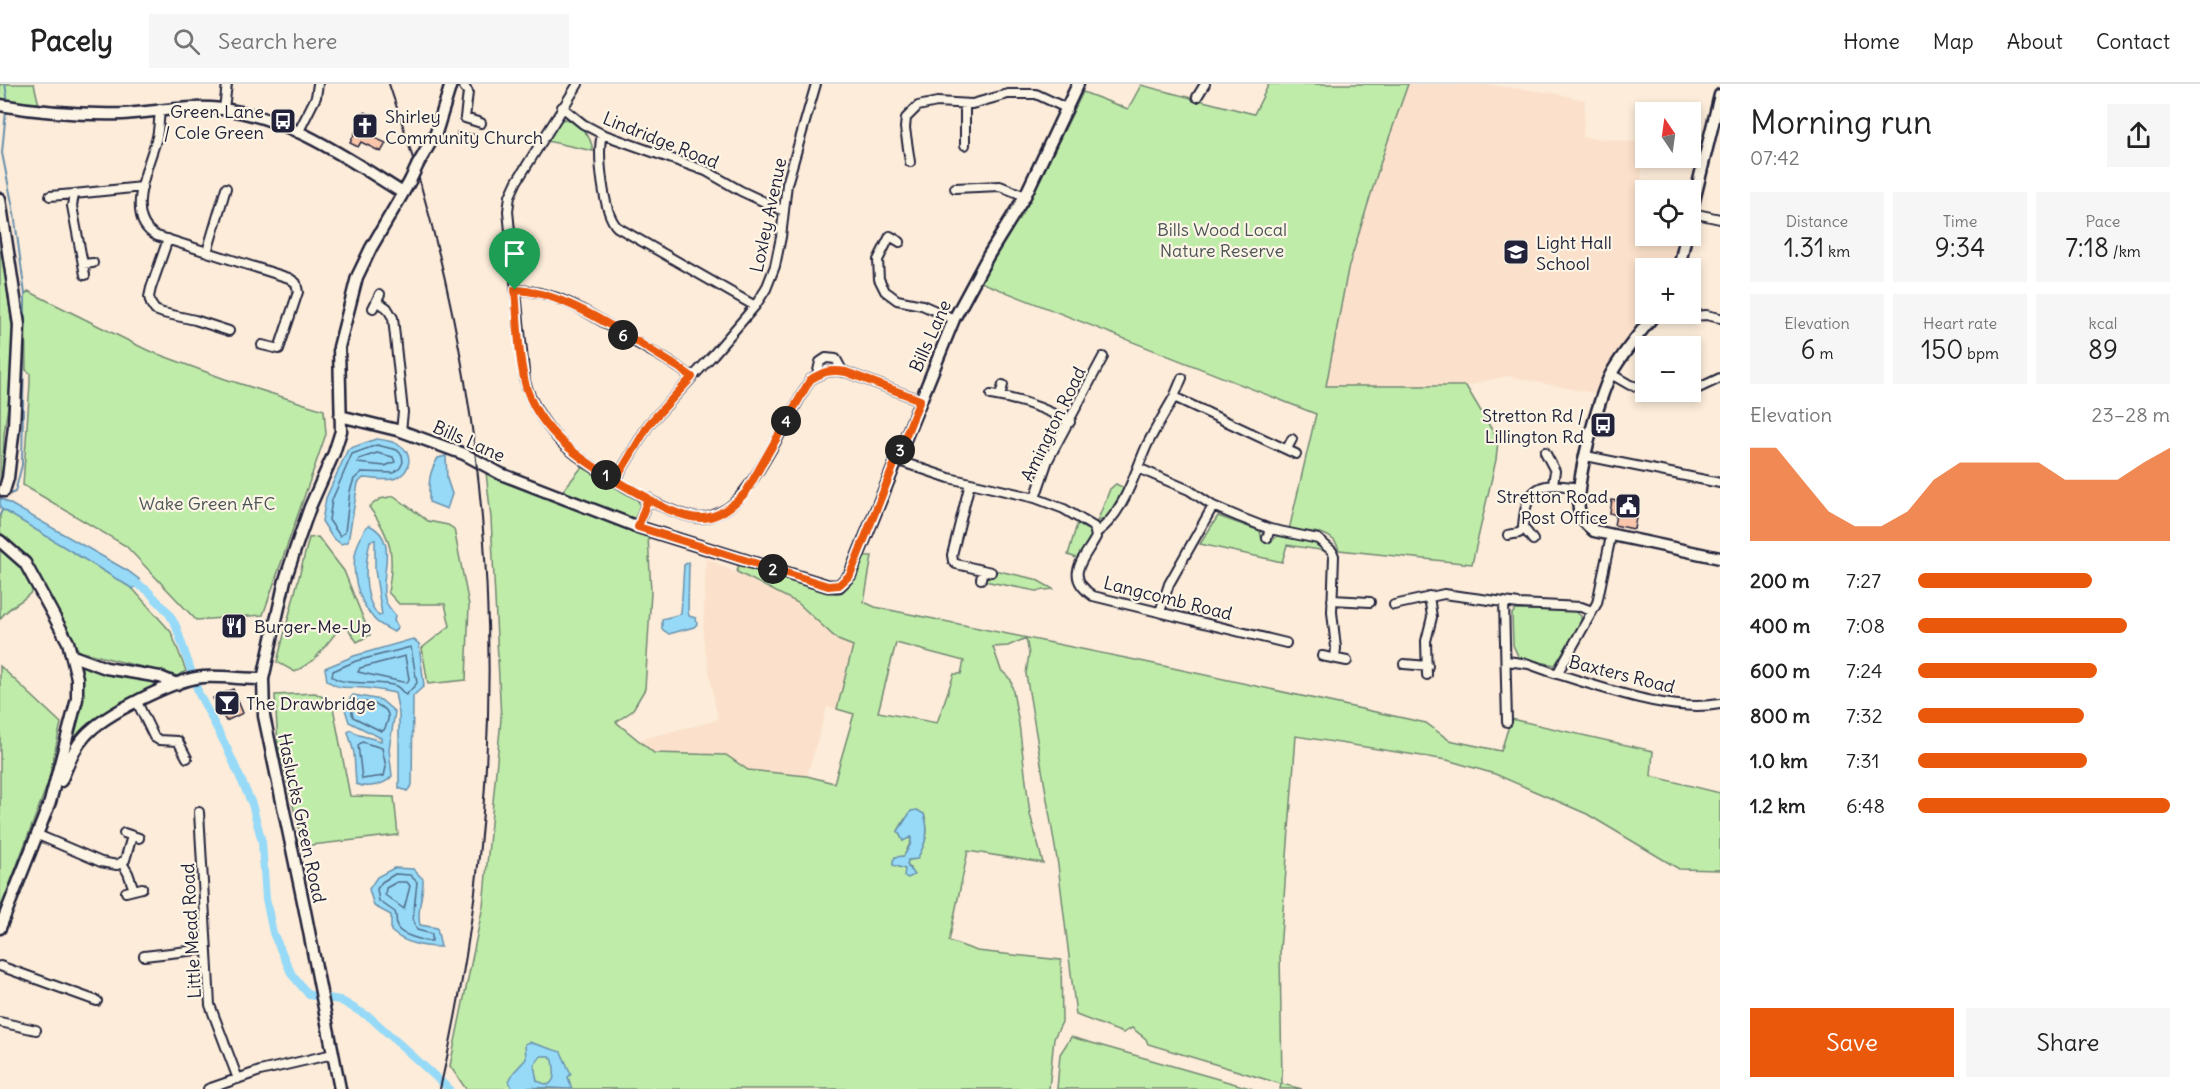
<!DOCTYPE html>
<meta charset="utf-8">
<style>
body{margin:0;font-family:Delius,sans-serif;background:#f6f6f6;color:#222;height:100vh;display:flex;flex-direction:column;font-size:22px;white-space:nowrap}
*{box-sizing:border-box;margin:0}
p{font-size:20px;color:#767676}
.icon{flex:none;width:33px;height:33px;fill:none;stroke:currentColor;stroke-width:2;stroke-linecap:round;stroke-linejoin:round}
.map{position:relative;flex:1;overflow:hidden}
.details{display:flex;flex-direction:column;background:#fff;width:480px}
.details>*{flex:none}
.needle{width:39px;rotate:347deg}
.fabs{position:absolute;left:1635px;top:18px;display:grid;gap:12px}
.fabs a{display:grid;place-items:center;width:66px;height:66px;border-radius:0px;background:#fff;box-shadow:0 3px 9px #0003;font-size:30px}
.pin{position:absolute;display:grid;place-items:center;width:51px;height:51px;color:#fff;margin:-62px -26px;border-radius:50% 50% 50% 0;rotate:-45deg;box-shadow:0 0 6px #0007}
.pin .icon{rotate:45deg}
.km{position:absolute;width:30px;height:30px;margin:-15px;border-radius:50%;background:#222;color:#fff;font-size:16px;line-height:30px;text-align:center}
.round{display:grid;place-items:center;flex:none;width:63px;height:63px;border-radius:0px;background:#f6f6f6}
.overview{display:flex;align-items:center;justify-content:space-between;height:102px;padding:0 30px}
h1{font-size:33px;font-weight:600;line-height:45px}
.metrics{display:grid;grid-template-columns:repeat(3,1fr);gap:9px;height:102px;padding:6px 30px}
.metrics div{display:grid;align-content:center;border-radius:0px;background:#f6f6f6;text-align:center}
.metrics b{font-size:26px;font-weight:600}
.metrics small{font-size:16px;font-weight:400}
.metrics p{font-size:16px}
.chart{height:168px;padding:12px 30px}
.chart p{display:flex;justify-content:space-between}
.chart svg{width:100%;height:108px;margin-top:6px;fill:#ea580c;opacity:.7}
.cta{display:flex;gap:12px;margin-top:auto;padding:12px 30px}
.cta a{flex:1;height:69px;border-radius:0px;background:#ea580c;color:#fff;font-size:24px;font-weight:600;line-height:69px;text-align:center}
.cta a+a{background:#f6f6f6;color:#222}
ul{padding:0 30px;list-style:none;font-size:20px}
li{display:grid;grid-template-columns:96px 72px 1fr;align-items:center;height:45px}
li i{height:15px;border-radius:8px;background:#ea580c}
header{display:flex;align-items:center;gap:36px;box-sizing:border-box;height:84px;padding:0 30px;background:#fff;border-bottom:2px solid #e0e0e0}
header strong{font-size:28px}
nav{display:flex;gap:33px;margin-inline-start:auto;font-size:21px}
.search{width:420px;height:54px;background:#f6f6f6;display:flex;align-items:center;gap:15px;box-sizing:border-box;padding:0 21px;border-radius:0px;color:#767676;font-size:22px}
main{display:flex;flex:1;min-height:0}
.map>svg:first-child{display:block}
.built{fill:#fbe1cb}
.green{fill:#c0eca9;stroke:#718772;stroke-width:1.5;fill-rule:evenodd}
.water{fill:#96daf8;stroke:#6890ac;stroke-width:1.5;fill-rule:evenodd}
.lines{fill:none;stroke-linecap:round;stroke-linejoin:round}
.shore{stroke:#506c87;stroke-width:1.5}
.stream{stroke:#6890ac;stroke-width:2}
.canal{stroke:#96daf8;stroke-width:8}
.building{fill:#fac6ab;stroke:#22223b;stroke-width:1.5}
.street-casing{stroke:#22223b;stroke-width:12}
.secondary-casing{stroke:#22223b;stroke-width:15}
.street{stroke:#fcf5e5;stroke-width:8}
.secondary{stroke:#fcf5e5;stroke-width:10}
.rail{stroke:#22223b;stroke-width:2}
.secondary-bridge-casing{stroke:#22223b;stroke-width:15;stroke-linecap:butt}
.secondary-bridge{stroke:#fcf5e5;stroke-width:10}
.route-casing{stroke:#fff;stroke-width:12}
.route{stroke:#ea580c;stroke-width:8}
.labels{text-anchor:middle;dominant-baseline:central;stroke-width:4.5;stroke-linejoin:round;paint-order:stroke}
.poi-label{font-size:18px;fill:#22223b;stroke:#fcf5e5;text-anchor:start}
.street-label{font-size:18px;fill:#22223b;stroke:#fcf5e5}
.park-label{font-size:18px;fill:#4a5456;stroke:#fcf5e5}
</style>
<header>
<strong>Pacely</strong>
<div class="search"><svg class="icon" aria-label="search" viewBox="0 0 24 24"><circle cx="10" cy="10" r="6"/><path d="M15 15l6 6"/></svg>Search here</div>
<nav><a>Home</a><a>Map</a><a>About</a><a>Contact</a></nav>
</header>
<main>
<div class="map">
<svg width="1720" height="1005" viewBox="0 0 1720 1005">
<rect width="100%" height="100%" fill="#fcecd9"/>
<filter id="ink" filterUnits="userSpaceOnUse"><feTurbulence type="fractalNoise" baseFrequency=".0167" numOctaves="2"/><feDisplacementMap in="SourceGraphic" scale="12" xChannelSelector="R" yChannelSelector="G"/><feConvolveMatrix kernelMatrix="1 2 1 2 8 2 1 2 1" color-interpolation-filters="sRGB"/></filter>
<g filter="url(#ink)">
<path class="built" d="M1408,0H1482L1553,9L1585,16L1583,53L1645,59L1637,128L1645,130L1646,152H1681L1675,184H1646V230H1649L1622,261L1608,284L1598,310L1506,292L1466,302H1326L1348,185L1382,74Z
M706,474L798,519L838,556L853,562L837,625L827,623L807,692L748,686L726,671L654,669L638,656L718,636L703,554Z"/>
<path class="green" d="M0,0H34L39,21L0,17Z
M1269,0H1408L1382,74L1348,185L1326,302H1466L1498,356L1496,376L1472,480L1339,466C1334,445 1307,448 1289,446L1316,330L978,197L1032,112L1083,8L1128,25L1141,1L1254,30Z
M565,35C580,39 591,51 593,67L547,57L559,37Z
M0,148L13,250L11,300L4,350L2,405L0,406Z
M28,207L147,266L225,295L324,326L326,350L263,531L196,536L126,462L23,401L30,299V289L26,286L25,211Z
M582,383L637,415L640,421L637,433L633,435L561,409Z
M486,388L648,452L651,508L645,605L632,627L616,638L654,669L726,671L748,686L807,692L834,699L854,630L837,625L853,562L838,556L798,519L737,488L739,479L836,509L851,499L864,472H872L864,518L875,523L1145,578L1426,639L1449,656L1501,667L1511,635L1653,667L1651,692L1720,709V786L1679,785L1587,730L1495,690L1447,676L1296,652L1280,866L1282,1000L1302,1005H1280L1281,1000L1148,960L1146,955L1132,944L1123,949L1076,931L1058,781L1026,590L1029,570L1026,554L1008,562L993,563L1001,586L1011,596L1019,640L1030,730L1043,779L968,767L949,857L977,867L1061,876L1062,938L1054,954L1049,1005H466L450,982L483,822L501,635L491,434ZM896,559L964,577L961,590H954L937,639L878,628ZM924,730C930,748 926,758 917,775L908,776L907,781L910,784L905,787V785L899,783L895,774L904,772L912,755L906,754L903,757L898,747L905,735Z
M1116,400L1124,404L1107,433L1097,438L1110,405Z
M394,412L428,437L448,441L454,445L469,521L466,596L428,600L422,564L450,542L445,520H399L388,508C395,472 392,453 369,423L380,415Z
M2,426L8,427L133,505L171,548L186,587L177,592L79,567L45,511L27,472L0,448V431Z
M1218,432L1260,447L1262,456L1272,457L1277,452C1295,451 1313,457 1327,467L1287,461L1282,478L1200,460Z
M1077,440L1090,447L1092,453L1077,474L1068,471Z
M318,453L344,487L370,551L357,558L346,542L339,545L314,576L295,588L277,578L309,454Z
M0,464L24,486L33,506C23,519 10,520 0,535Z
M994,486L1035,495L1053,505L1036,507L984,497L988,492L993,491Z
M1515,526L1575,527L1581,532V539L1555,581L1519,574L1513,561L1512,530Z
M0,582L61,639L48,699L0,826Z
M82,582L155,597L159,602L73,658Z
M315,609L332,618L350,712L394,713L398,751L303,762L278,661L275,611Z
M1071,953L1253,1005H1057L1060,970Z"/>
<path class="water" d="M376,355C384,356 393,357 399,361C414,369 411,388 396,394C386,398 374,394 363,394L358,399L348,458L341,460L332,453L322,437L326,414L348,365Z
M446,372L447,395L452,410L447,425L429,418C429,399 428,390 438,374Z
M0,414L128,487L140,496L133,505L0,424Z
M369,441C401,456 378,493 385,515C386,521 392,526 395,531L394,537L398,543L394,548C387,544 379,541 374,535C357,515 349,485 358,460C362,452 362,446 369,441ZM375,456V486L382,531L379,532C362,514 365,479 370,457Z
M689,478L688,527L689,532L696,534L697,540L694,543L669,550L662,545V535L681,530L684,481Z
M413,555L419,560L424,602L413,612L412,701L407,707L399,704V629L395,609C385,607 375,605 365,604C350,602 339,607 327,596L325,584L354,572Z
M353,611L381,616L395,628L389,665L392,692C385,701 367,705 356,700L354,669L348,648L351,646L359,651L381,657V654L349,638L344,622Z
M917,726L924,730C930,747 926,759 917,775L908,776L907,781L914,791L908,794L904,792L905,785L893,781V777L895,773L904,772L911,759V753L903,757L898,747L911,727Z
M394,784L413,785L423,795C424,810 416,826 420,841L437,844L441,863C423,863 404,859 391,847V831L374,822L369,805L377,793Z
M529,958L561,968L571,990L568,993L572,1005C552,1005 532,1001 512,1005L509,997L514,988L526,975L525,960ZM541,972H549L553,976C554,985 557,996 548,1001L537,997L534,981Z"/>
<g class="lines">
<path class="shore" d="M377,361L397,366L402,371L403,378L400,384L394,389L362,388L354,395L350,407L345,448L340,452L329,436L332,416L352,370Z
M377,369L393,373L395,378L385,382L357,379L359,375Z
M411,563L417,599L406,611C402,609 401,604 396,602C379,596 343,603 332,592L333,587L356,577Z
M405,572L409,595L407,599L358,588L360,584Z
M356,617C364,617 387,621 388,631C389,635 386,642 384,646L381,647L353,633L351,624Z
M362,658L382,664L386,683L384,692L362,695L358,661Z
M395,790L410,791L417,798L413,835L417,846L432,850V857C424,857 400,851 397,843C396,838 397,833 395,828L379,817L377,805L382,798Z
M397,798H407L410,802L404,825L385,811L386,804Z"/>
<path class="stream" d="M5,0L8,18
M6,26L2,69L14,129L25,210L22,381L15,408L10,410
M0,431L2,426"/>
<path class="canal" d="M129,495L147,506L168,528L176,542L199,610L226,662L252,720L262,758L266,815L273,849L292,891L309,911L340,916L371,934L449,1005"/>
</g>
<path class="building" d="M365,28L376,34L368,51L386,59L381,68L361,58L358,63L350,59Z
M457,48L477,51L476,59L456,56Z
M1612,416L1638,422L1634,445L1614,441L1616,431L1610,429Z
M233,605L243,629L226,637L213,614Z"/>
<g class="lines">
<g class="street-casing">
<path id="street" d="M462,0L468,8L465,34L481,39
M578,0L517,97L510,112L508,127L525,297C531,319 544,339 559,356C580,379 670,434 701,434C709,434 719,429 726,425C753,409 792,326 810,296C822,288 831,285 846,288L920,316
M1197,13L1205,0
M965,21V61
M562,23L583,40L602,50L706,87L741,107L784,127
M160,25C159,34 159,44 157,53C150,79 122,135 157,152L289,194L296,199L298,208L279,265L262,261
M224,25L227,0
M298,49L316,13L318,0
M602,50C597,69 603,129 617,143L755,222
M910,78L905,44L906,34L918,22L937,18L972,20L1008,10H1036L1068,25
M955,104L1000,102L1025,112
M50,112L74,110
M1692,129L1720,135
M168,155L151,204L149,213L151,220L155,226L163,229L195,236L229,247
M900,158L890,152L878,176L879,195L885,207L897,216L922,221L954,235
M207,168L226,104
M83,180L93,179
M85,191L72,122L74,110L142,103
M515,206C561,206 599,236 637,259C655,270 675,279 691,293
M377,217L387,224L393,234L403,328L401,347
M373,224L380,210
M1673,230L1682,233L1706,231L1720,234
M1611,290L1630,301L1646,305
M817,291L820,278L826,274L836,275L843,288
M1654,308L1686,310L1720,294
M991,311C1018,315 1045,324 1070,338
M1000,312L1003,301
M1174,313L1182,294
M1287,365L1292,355
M1545,368L1555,387L1553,400
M1586,372L1720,399
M896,376L949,394L1035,414L1064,425L1094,443L1096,453C1084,476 1063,491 1093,512L1286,559
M1138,384L1189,406L1213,422L1239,433L1270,445L1318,455L1332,467L1334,472L1332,528L1336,564L1335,574
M615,397L649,340L713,271L755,222L766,205L775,182L781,153L787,100L816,0
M970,399L952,471L953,477L956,480L991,488
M1035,414L1048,376L1103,273
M638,443L648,414
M1096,449C1124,430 1134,390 1147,361C1155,345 1165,329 1174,313L1296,370
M1508,451L1519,449L1524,445
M1611,452L1597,519L1557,590C1605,604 1669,629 1720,620
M1267,454L1270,445
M1533,456L1523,443C1526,399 1542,398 1580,404
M981,495L983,486
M1332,516L1370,518
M1504,518L1507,638
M1394,521L1444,510L1519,520L1581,523L1592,527
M1160,528L1169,500L1213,422
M1322,572L1347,577
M1507,577L1529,580L1557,590
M1404,580L1428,582
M1427,591L1426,557L1432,533L1429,512
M137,618L154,653L159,656L178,657L187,674
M199,728L210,921L238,995
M124,749L139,754
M38,751L101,778L117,781L125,776L132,752
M122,779L128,789L134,806
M126,808L142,804
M144,872L206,865
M0,882L97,917
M0,938L36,946
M208,1005L260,987L333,970"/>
</g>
<g class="secondary-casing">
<path id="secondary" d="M0,21C41,28 81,31 123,30C156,28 188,21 222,25C289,33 348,75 403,109
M418,80L436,49L451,0
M0,115L19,241L14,342L8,394L4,407
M1690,133L1720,11
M1679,184L1686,152
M1655,230C1640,249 1623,268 1611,290C1599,312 1572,406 1580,429C1582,437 1588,442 1594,447L1720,474
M340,332L401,347L464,370L501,390L638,443L828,502H839L850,491L954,235L988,172L1025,112L1078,0
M0,457L25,479L68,558L77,594V615L50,718L0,844
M73,572L106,584L160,593L177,600
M61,697C68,681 73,665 85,652C103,631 175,595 203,593C223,592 243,595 263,595
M340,1005L304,822L264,632L263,595L285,496L296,463L310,423L334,369L341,347L339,263L357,193L371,164L410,97"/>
</g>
<use href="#street" class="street"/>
<use href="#secondary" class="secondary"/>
<path class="rail" d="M389,0C503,328 518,668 440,1005"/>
<g class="secondary-bridge-casing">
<path id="secondary-bridge" d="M410,97L418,80"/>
</g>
<use href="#secondary-bridge" class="secondary-bridge"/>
</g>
</g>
<g class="lines" filter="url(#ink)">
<g class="route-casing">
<path id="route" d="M515,206C518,237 518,277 527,306C545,359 602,389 648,414L638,443L828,502L839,501L850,491L920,316L846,288C831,285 822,288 810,296L746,408C735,420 718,434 702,434C676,435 637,408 615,397L649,340L692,293L678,283C634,257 567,207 515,206"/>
</g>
<use href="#route" class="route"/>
</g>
<defs>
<g id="bus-square" transform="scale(1.35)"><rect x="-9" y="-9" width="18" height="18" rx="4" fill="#22223b" stroke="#fcf5e5"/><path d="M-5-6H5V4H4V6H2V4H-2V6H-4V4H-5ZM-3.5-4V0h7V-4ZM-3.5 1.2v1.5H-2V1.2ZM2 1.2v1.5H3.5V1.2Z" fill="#fff"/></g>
<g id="church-square" transform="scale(1.35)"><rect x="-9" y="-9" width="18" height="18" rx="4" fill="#22223b" stroke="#fcf5e5"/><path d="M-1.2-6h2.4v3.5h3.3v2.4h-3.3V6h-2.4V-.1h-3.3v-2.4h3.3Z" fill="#fff"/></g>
<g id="school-square" transform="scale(1.35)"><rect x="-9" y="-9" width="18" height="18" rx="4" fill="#22223b" stroke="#fcf5e5"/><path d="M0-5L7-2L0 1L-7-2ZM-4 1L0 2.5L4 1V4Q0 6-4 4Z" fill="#fff"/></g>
<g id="civic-square" transform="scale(1.35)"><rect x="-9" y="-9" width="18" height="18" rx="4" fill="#22223b" stroke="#fcf5e5"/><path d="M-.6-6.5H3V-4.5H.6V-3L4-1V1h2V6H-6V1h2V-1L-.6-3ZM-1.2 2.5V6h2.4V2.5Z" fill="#fff"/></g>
<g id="restaurant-square" transform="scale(1.35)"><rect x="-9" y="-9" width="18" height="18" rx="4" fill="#22223b" stroke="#fcf5e5"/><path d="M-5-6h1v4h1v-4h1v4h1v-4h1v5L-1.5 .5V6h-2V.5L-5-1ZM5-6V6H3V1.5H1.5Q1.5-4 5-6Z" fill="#fff"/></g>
<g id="bar-square" transform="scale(1.35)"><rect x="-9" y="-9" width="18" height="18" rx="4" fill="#22223b" stroke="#fcf5e5"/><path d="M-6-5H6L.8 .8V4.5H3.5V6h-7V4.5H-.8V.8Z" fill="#fff"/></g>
</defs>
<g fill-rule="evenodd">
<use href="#bus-square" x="283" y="37"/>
<use href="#church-square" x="365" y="42"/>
<use href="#school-square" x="1516" y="168"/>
<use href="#bus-square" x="1603" y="341"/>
<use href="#civic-square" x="1628" y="422"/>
<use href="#restaurant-square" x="234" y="542"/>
<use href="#bar-square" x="227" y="619"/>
</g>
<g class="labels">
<g class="poi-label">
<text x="264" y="27" text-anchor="end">Green Lane<tspan x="264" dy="21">/ Cole Green</tspan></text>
<text x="385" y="32">Shirley<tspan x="385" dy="21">Community Church</tspan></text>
<text x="1536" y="158">Light Hall<tspan x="1536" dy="21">School</tspan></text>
<text x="1584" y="331" text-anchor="end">Stretton Rd /<tspan x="1584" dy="21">Lillington Rd</tspan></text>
<text x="1608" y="412" text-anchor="end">Stretton Road<tspan x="1608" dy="21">Post Office</tspan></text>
<text x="254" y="542">Burger-Me-Up</text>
<text x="246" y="619">The Drawbridge</text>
</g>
<g class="street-label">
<text transform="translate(661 56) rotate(22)">Lindridge Road</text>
<text transform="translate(768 131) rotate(-78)">Loxley Avenue</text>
<text transform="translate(930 252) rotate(-66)">Bills Lane</text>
<text transform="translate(1053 340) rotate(-64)">Amington Road</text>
<text transform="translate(469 357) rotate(24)">Bills Lane</text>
<text transform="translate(1168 514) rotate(14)">Langcomb Road</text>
<text transform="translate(1622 590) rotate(14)">Baxters Road</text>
<text transform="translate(302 734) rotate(78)">Haslucks Green Road</text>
<text transform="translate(191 847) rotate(-93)">Little Mead Road</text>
</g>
<g class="park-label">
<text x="1222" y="145">Bills Wood Local<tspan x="1222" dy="21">Nature Reserve</tspan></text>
<text x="207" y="419">Wake Green AFC</text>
</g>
</g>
</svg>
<div class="fabs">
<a><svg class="needle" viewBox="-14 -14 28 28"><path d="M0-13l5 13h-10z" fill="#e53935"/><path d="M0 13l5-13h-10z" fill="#767676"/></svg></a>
<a><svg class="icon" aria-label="locate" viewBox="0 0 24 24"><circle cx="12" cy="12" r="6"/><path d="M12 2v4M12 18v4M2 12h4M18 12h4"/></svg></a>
<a>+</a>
<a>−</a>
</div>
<div class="pin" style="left:515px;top:206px;background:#1e9e55"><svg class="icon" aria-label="arrive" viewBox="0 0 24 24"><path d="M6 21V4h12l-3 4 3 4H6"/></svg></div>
<b class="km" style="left:606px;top:391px">1</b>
<b class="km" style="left:773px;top:485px">2</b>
<b class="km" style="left:900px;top:366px">3</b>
<b class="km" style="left:786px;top:337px">4</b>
<b class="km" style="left:623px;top:251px">6</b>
</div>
<section class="details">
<div class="overview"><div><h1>Morning run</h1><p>07:42</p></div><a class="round"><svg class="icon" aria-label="share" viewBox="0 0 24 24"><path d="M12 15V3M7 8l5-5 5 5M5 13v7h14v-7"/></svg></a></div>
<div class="metrics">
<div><p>Distance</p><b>1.31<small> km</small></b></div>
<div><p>Time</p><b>9:34</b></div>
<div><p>Pace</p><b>7:18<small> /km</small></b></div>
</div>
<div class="metrics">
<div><p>Elevation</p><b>6<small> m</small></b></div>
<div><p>Heart rate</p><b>150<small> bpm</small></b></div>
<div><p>kcal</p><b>89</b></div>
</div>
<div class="chart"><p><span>Elevation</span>23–28 m</p>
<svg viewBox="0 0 160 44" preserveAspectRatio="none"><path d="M0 44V6L10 6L20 19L30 32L40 38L50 38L60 32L70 19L80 12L90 12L100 12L110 12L120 19L130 19L140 19L150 12L160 6V44z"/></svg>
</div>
<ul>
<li><b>200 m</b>7:27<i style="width:69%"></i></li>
<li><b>400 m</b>7:08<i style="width:83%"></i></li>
<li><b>600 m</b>7:24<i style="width:71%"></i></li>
<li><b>800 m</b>7:32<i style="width:66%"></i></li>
<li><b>1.0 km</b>7:31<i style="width:67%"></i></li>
<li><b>1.2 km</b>6:48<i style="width:100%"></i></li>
</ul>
<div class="cta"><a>Save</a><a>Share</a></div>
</section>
</main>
